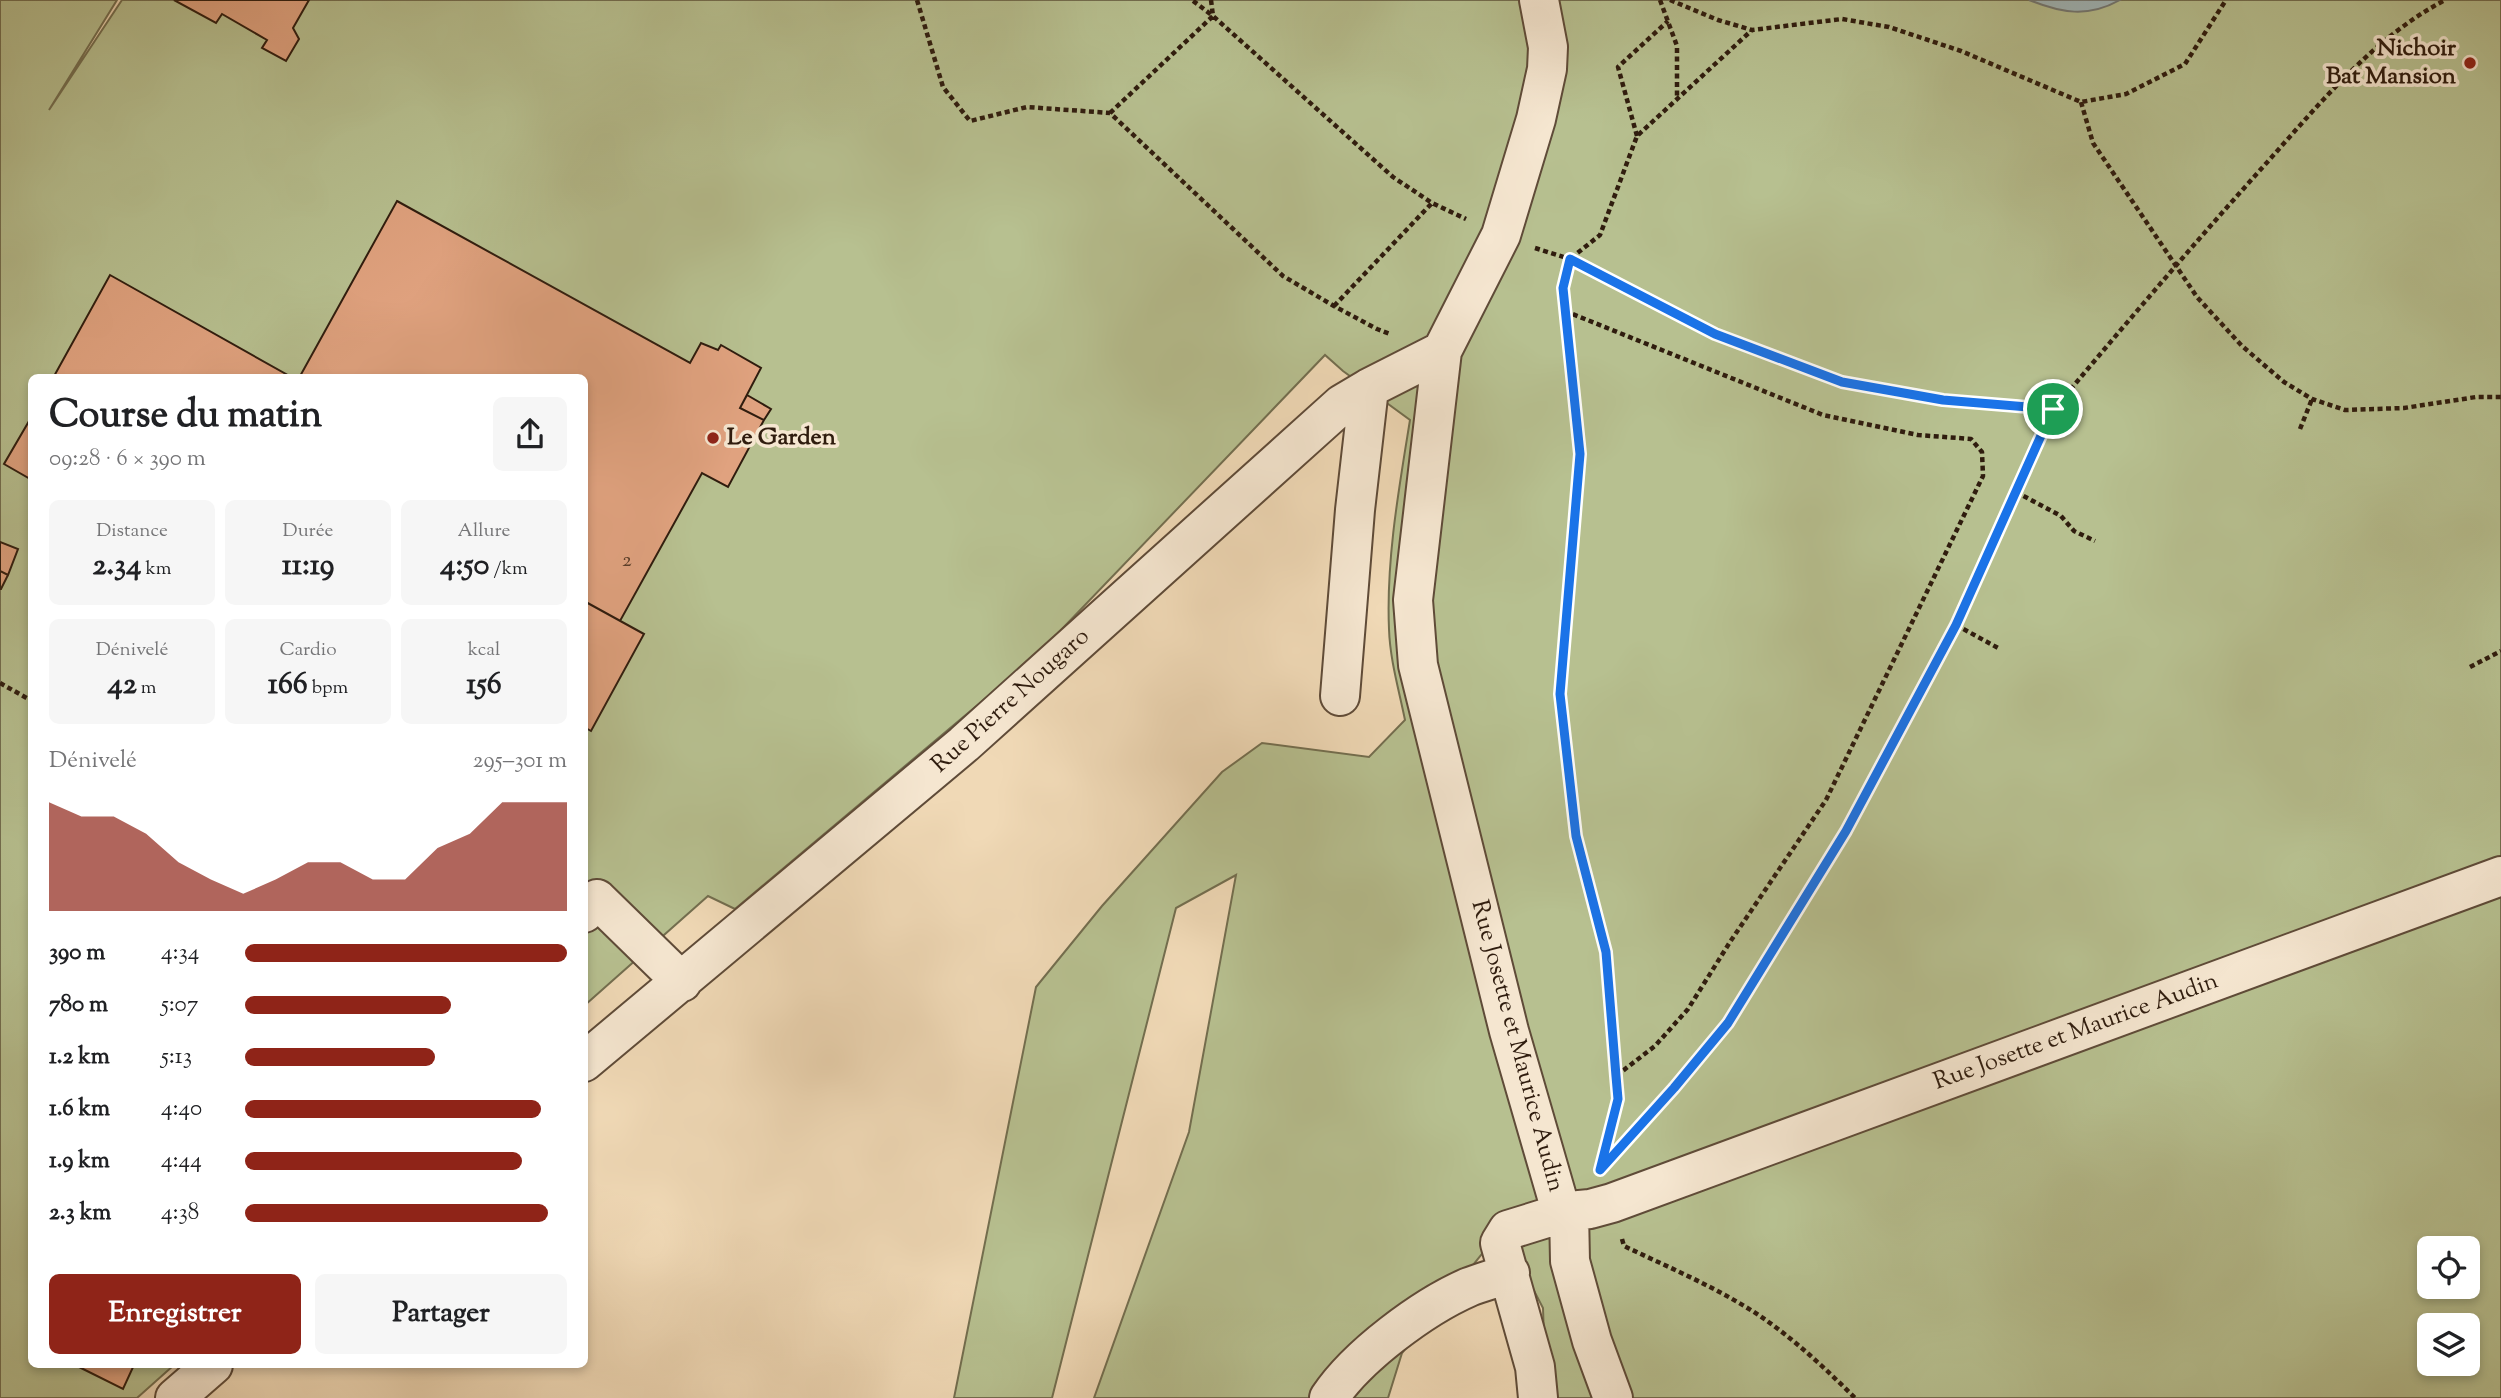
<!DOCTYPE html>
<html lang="fr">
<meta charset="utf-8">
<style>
body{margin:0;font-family:"Sorts Mill Goudy",serif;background:#f6f6f6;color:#202124;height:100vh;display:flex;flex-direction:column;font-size:26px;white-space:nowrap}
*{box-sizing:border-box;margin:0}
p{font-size:23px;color:#757577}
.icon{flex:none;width:38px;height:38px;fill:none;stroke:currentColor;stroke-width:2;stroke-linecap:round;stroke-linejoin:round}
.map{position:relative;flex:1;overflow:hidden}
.details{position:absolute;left:28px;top:374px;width:560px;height:994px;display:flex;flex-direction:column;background:#fff;border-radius:10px;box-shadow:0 4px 10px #0003}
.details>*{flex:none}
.fabs{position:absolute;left:2417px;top:1236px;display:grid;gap:14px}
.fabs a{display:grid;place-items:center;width:63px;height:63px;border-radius:10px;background:#fff;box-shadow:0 4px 10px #0003;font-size:35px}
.pin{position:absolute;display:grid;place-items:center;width:60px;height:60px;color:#fff;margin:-30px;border:4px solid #fff;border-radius:50%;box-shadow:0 2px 7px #0007}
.round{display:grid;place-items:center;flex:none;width:74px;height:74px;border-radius:10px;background:#f6f6f6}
.headline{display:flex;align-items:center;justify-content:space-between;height:119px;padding:0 21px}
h1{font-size:38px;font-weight:700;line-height:52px}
.stats{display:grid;grid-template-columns:repeat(3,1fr);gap:10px;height:119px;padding:7px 21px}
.stats div{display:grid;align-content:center;border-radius:10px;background:#f6f6f6;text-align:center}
.stats b{font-size:30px;font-weight:700}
.stats small{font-size:19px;font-weight:400}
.stats p{font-size:19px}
.chart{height:196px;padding:14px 21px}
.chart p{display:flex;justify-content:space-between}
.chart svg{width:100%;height:126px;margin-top:7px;fill:#8f2418;opacity:.7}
.cta{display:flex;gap:14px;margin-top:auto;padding:14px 21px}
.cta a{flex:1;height:80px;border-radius:10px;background:#8f2418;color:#fff;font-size:28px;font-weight:700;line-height:80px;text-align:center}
.cta a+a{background:#f6f6f6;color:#202124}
ul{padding:0 21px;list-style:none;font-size:23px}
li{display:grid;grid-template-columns:112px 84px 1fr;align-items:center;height:52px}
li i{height:18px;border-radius:9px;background:#8f2418}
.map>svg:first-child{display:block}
.green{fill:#b7c090;stroke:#736e4f;stroke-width:2;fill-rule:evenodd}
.water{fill:#a0b7ba;stroke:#737975;stroke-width:2}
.building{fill:#e0a27f;stroke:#2f1c0e;stroke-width:2}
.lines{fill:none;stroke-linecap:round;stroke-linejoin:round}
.minor-casing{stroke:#5f4b38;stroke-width:42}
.path{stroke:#2f1c0e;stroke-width:4.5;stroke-dasharray:5 3.5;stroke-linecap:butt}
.minor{stroke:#f5e6d0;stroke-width:38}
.route-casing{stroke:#fff;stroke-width:14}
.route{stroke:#1a73e8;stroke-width:9}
.poi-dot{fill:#8f2418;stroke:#f5e6d0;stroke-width:2.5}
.labels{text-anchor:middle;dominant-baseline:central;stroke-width:7;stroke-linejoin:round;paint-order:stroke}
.number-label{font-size:21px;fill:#5b3e2a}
.poi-label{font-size:24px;font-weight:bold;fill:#2f1c0e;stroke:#f5e6d0;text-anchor:end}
.street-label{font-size:24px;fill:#2f1c0e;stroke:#f5e6d0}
</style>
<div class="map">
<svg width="2501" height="1398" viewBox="0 0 2501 1398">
<rect width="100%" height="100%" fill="#f0d9b6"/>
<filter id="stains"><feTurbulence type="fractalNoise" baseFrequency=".00286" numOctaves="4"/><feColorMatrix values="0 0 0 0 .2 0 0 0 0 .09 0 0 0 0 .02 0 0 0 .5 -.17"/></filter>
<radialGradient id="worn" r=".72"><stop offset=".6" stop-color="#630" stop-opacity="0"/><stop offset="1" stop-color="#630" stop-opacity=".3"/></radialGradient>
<path class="green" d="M0,0H117L49,110L122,0H2501V1398H1546L1543,1308L1502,1229L1402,1353L1388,1398H1094L1189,1132L1236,875L1176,908L1052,1398H954L1036,987L1102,906L1222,772L1262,743L1369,757L1405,720C1399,690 1390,660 1389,629C1386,560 1399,488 1410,420L1343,371L1325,355L1037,655L735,909L708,896L585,1005L584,378H32V1365H174L137,1398H0ZM2429,1248H2468V1286H2429ZM2429,1325H2468V1363H2429Z"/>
<path class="water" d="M2029,0H2120C2088,18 2061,13 2029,0Z"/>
<path class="building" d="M174,0H309L293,28L299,39L286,61L262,48L267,40L222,14L216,23Z
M397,201L690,363L701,343L718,350L721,345L761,368L740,408L764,420L728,487L702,473L620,621L584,601V378H299Z
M110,275L293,378H53Z
M747,395L771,409L764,420L740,408Z
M32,416V480L4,464Z
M0,542L18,549L8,575L0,571Z
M0,571L8,575L1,589H0Z
M584,601L644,634L591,731L584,727Z
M75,1365H134L123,1389Z"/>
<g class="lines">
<g class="minor-casing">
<path id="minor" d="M1539,0L1548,47L1547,69L1536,119L1501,235L1442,351L1413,600L1418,665L1509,1031L1559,1204L1569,1211L1590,1209L1612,1203L2501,876
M1340,696L1355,510L1369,388
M584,913L597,899L682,982
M584,1062L964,744L1342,404L1369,388L1442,351
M175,1398L213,1365
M1329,1398C1357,1356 1423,1307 1469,1287C1482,1282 1497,1278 1510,1273
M1538,1398L1535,1367L1500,1243L1508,1230L1569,1211L1570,1261L1592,1341L1613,1398"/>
</g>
<path class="path" d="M917,0L943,87L970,121L1027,107L1110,113L1283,276L1334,306L1377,329L1390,334
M1211,0L1213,16L1393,177L1432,203L1466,219
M1660,0L1677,46V97
M1670,0L1718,20L1752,30L1842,19L1889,27L1961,51L2081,102L2126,94L2185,64L2226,0
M2081,102L2093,143L2197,297L2242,346L2284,382L2312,399L2345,410L2404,408L2476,397H2501
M1110,113L1213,16L1192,0
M1637,136L1618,67L1668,21
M1535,248L1570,259L1715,335L1842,382L1943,400L2054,409L1956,625L1846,830L1728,1023L1674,1088L1609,1160
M1334,306L1432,203
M1565,311L1823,415L1918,435L1971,439L1982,452L1983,476L1826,800L1730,942L1688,1009L1655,1046L1616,1076
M2054,409C2122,328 2191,247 2262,168C2317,107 2371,39 2445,0
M2300,429L2312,399
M2016,492L2061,516L2074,531L2095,541
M1956,625L2000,649
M2470,667L2501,651
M0,683L32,701
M1601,1166L1618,1099L1606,952L1576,836L1560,694L1579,454L1563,288L1570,259L1600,235L1637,136L1752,30
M1622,1239L1624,1246C1670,1268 1718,1288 1760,1316C1794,1339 1826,1369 1855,1398"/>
<use href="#minor" class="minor"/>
</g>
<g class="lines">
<g class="route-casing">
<path id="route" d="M1570,259L1715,334L1842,382L1943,400L2053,409L1956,625L1846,831L1728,1023L1674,1088L1600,1170L1618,1099L1616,1076L1606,952L1576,836L1560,694L1580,454L1563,288Z"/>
</g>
<use href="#route" class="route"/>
</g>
<g class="poi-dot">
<circle cx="2470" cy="63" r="7"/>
<circle cx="713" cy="438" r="7"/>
</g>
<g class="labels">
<g class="number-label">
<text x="627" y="561">2</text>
</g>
<g class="poi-label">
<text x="2456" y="49">Nichoir<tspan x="2456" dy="28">Bat Mansion</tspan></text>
<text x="727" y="438" text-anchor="start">Le Garden</text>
</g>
<g class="street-label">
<text transform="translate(1011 701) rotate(-42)">Rue Pierre Nougaro</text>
<text transform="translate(2076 1032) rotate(-20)">Rue Josette et Maurice Audin</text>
<text transform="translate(1517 1046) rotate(75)">Rue Josette et Maurice Audin</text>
</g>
</g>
<rect width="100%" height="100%" filter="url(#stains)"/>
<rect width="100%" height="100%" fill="url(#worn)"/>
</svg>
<div class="fabs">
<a><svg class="icon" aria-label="locate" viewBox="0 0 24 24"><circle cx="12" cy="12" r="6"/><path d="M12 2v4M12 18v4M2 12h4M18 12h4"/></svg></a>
<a><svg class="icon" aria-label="layers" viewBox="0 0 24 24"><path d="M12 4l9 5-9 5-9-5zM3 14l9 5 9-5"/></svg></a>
</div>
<div class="pin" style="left:2053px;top:409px;background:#1e9e55"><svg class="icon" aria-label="arrive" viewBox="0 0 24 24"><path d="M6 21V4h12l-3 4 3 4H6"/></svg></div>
<section class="details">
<div class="headline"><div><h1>Course du matin</h1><p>09:28 · 6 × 390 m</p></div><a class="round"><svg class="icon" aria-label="share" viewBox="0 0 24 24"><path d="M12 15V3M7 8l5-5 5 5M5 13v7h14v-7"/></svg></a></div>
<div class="stats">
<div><p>Distance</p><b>2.34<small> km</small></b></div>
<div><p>Durée</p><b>11:19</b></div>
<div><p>Allure</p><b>4:50<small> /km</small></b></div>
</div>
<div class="stats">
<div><p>Dénivelé</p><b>42<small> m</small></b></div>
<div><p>Cardio</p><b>166<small> bpm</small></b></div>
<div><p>kcal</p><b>156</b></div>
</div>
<div class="chart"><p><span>Dénivelé</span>295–301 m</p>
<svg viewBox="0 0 160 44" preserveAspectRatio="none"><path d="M0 44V6L10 11L20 11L30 17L40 27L50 33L60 38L70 33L80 27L90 27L100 33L110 33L120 22L130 17L140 6L150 6L160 6V44z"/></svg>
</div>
<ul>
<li><b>390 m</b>4:34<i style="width:100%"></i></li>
<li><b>780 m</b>5:07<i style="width:64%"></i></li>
<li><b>1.2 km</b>5:13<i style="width:59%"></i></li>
<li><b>1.6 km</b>4:40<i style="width:92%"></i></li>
<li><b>1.9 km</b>4:44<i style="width:86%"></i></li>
<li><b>2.3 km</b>4:38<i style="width:94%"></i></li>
</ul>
<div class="cta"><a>Enregistrer</a><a>Partager</a></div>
</section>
</div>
